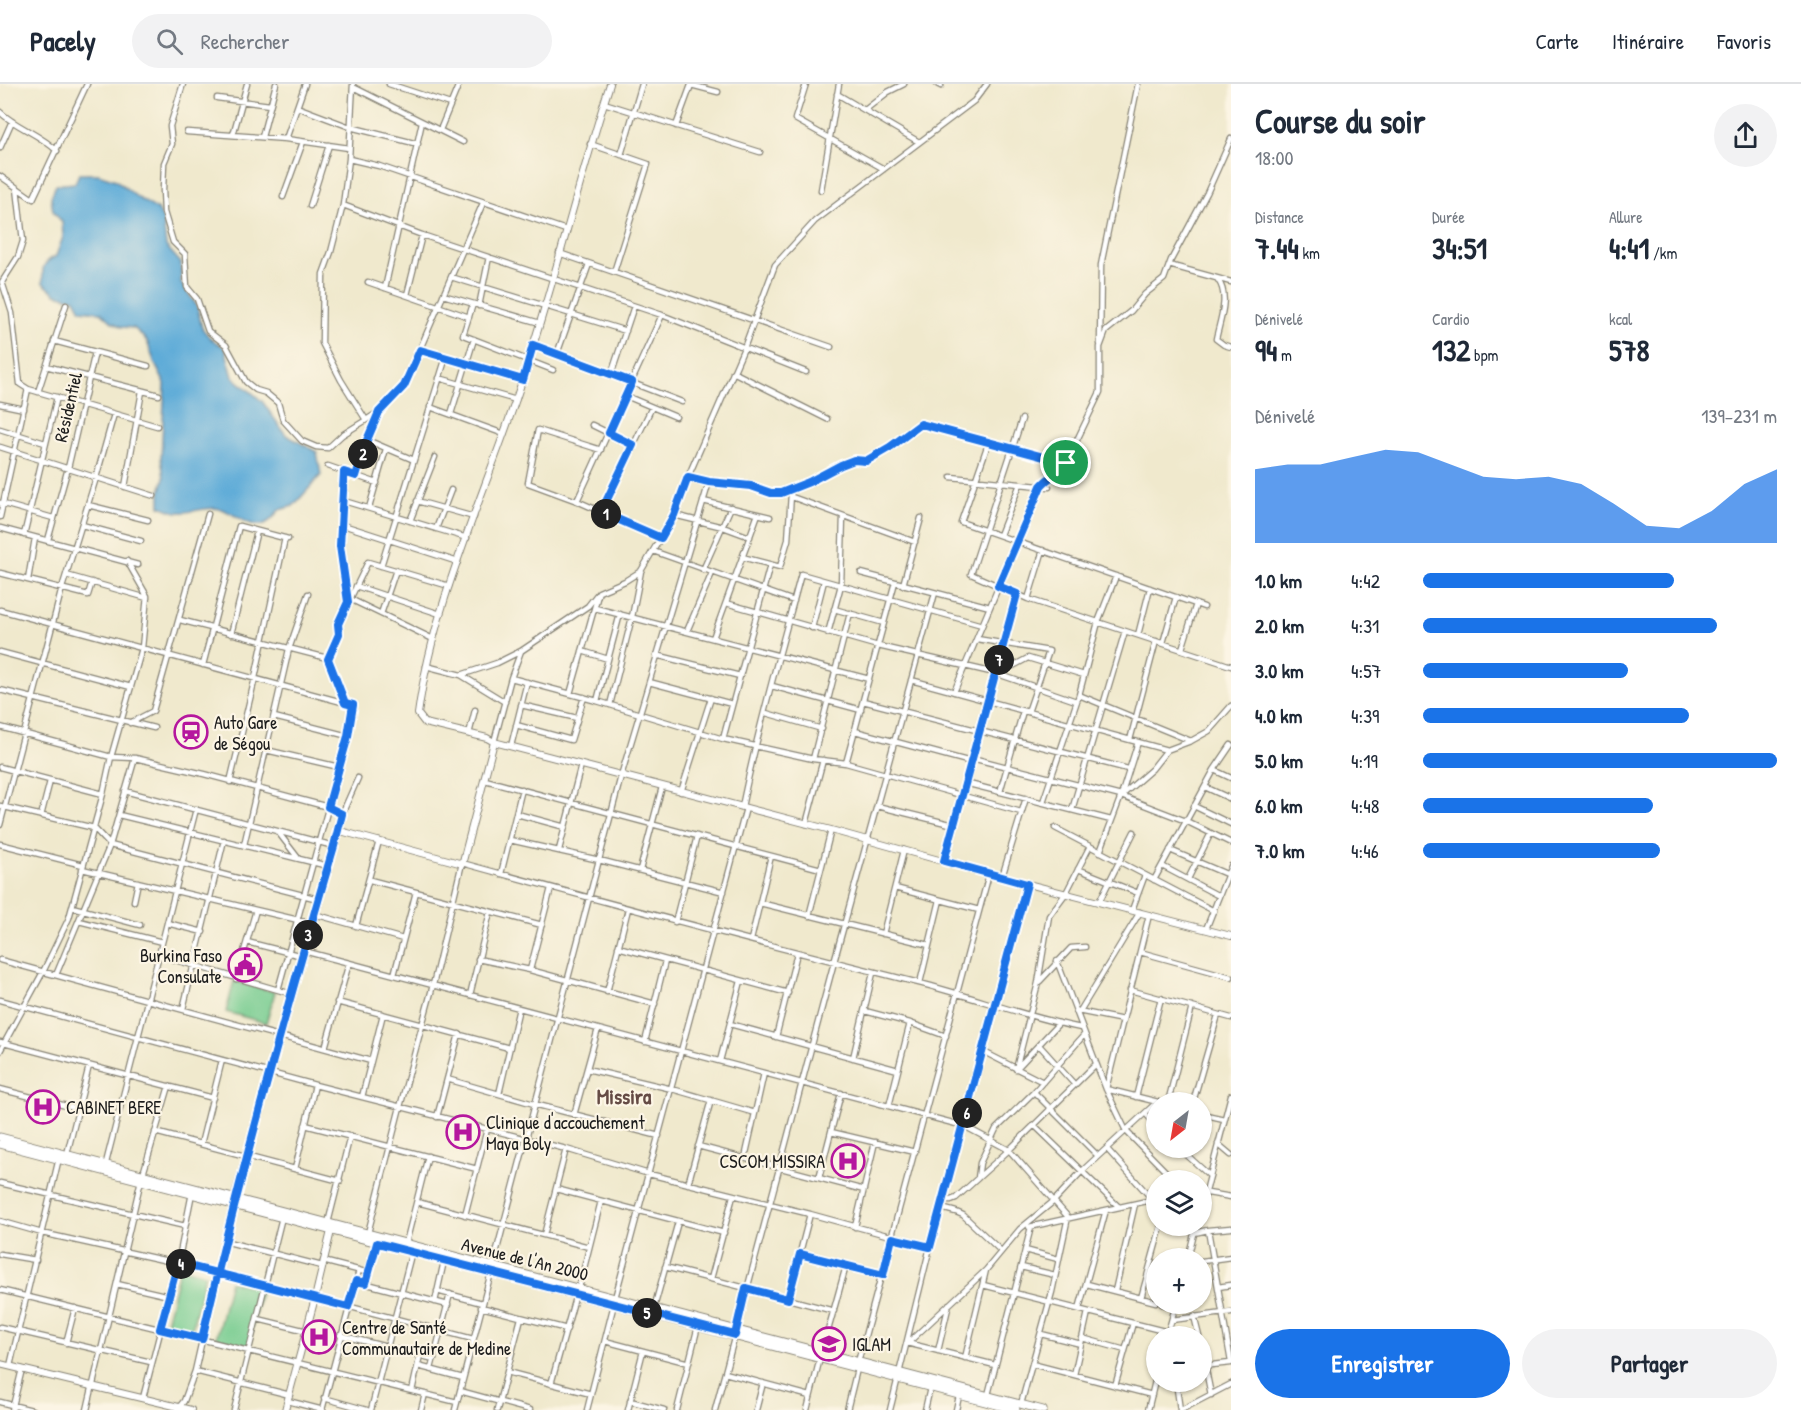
<!DOCTYPE html>
<html lang="fr">
<meta charset="utf-8">
<style>
body{margin:0;font-family:"Patrick Hand",sans-serif;background:#f2f2f3;color:#1f2937;height:100vh;display:flex;flex-direction:column;font-size:22px;white-space:nowrap}
*{box-sizing:border-box;margin:0}
p{font-size:20px;color:#747a83}
.icon{flex:none;width:33px;height:33px;fill:none;stroke:currentColor;stroke-width:2;stroke-linecap:round;stroke-linejoin:round}
.map{position:relative;flex:1;overflow:hidden}
.panel{display:flex;flex-direction:column;background:#fff;width:570px}
.panel>*{flex:none}
.needle{width:39px;rotate:211deg}
.fabs{position:absolute;left:1146px;top:1008px;display:grid;gap:12px}
.fabs a{display:grid;place-items:center;width:66px;height:66px;border-radius:50%;background:#fff;box-shadow:0 2px 4px #0004;font-size:30px}
.pin{position:absolute;display:grid;place-items:center;width:51px;height:51px;color:#fff;margin:-26px;border:3px solid #fff;border-radius:50%;box-shadow:0 2px 6px #0007}
.km{position:absolute;width:30px;height:30px;margin:-15px;border-radius:50%;background:#222;color:#fff;font-size:16px;line-height:30px;text-align:center}
.round{display:grid;place-items:center;flex:none;width:63px;height:63px;border-radius:32px;background:#f2f2f3}
.overview{display:flex;align-items:center;justify-content:space-between;height:102px;padding:0 24px}
h1{font-size:33px;font-weight:700;line-height:45px}
.metrics{display:grid;grid-template-columns:repeat(3,1fr);gap:9px;height:102px;padding:6px 24px}
.metrics div{display:grid;align-content:center}
.metrics b{font-size:30px;font-weight:700}
.metrics small{font-size:16px;font-weight:400}
.metrics p{font-size:16px}
.chart{height:168px;padding:12px 24px}
.chart p{display:flex;justify-content:space-between}
.chart svg{width:100%;height:108px;margin-top:6px;fill:#1a73e8;opacity:.7}
.cta{display:flex;gap:12px;margin-top:auto;padding:12px 24px}
.cta a{flex:1;height:69px;border-radius:36px;background:#1a73e8;color:#fff;font-size:24px;font-weight:700;line-height:69px;text-align:center}
.cta a+a{background:#f2f2f3;color:#1f2937}
ul{padding:0 24px;list-style:none;font-size:20px}
li{display:grid;grid-template-columns:96px 72px 1fr;align-items:center;height:45px}
li i{height:15px;border-radius:8px;background:#1a73e8}
header{display:flex;align-items:center;gap:36px;box-sizing:border-box;height:84px;padding:0 30px;background:#fff;border-bottom:2px solid #e0e1e3}
header strong{font-size:28px}
nav{display:flex;gap:33px;margin-inline-start:auto;font-size:21px}
.search{width:420px;height:54px;background:#f2f2f3;display:flex;align-items:center;gap:15px;box-sizing:border-box;padding:0 21px;border-radius:33px;color:#747a83;font-size:22px}
main{display:flex;flex:1;min-height:0}
.map>svg:first-child{display:block}
.green{fill:#77cc90;stroke:#4a7456;stroke-width:1.5}
.water{fill:#5facd8;stroke:#3e647a;stroke-width:1.5}
.lines{fill:none;stroke-linecap:round;stroke-linejoin:round}
.street-casing{stroke:#868274;stroke-width:7}
.secondary-casing{stroke:#868274;stroke-width:8}
.primary-casing{stroke:#868274;stroke-width:9}
.street{stroke:#fff;stroke-width:4.5}
.secondary{stroke:#fff;stroke-width:6}
.primary{stroke:#fff;stroke-width:7}
.route-casing{stroke:#fff;stroke-width:12}
.route{stroke:#1a73e8;stroke-width:8}
.labels{text-anchor:middle;dominant-baseline:central;stroke-width:4.5;stroke-linejoin:round;paint-order:stroke}
.street-label{font-size:18px;fill:#1c1c1c;stroke:#fcf5e5}
.poi-label{font-size:18px;fill:#1c1c1c;stroke:#fcf5e5;text-anchor:start}
.quarter-label{font-size:21px;font-weight:bold;fill:#654b45;stroke:#fcf5e5}
</style>
<header>
<strong>Pacely</strong>
<div class="search"><svg class="icon" aria-label="search" viewBox="0 0 24 24"><circle cx="10" cy="10" r="6"/><path d="M15 15l6 6"/></svg>Rechercher</div>
<nav><a>Carte</a><a>Itinéraire</a><a>Favoris</a></nav>
</header>
<main>
<div class="map">
<svg width="1231" height="1326" viewBox="0 0 1231 1326">
<rect width="100%" height="100%" fill="#fcf5e5"/>
<filter id="ink" filterUnits="userSpaceOnUse"><feTurbulence type="fractalNoise" baseFrequency=".0167" numOctaves="2"/><feDisplacementMap in="SourceGraphic" scale="12" xChannelSelector="R" yChannelSelector="G"/><feConvolveMatrix kernelMatrix="1 2 1 2 8 2 1 2 1" color-interpolation-filters="sRGB"/></filter>
<filter id="wash" filterUnits="userSpaceOnUse"><feTurbulence type="fractalNoise" baseFrequency=".008" numOctaves="4" result="noise"/><feDisplacementMap in="SourceGraphic" scale="24" xChannelSelector="R" yChannelSelector="G"/><feGaussianBlur stdDeviation="1.35" result="paint"/><feColorMatrix in="noise" values="0 0 0 0 0 0 0 0 0 0 0 0 0 0 0 0 0 1.4 0 .05"/><feComposite in="paint" operator="in"/></filter>
<g filter="url(#wash)">
<rect width="100%" height="100%" fill="#f0e9cd"/>
<path class="green" d="M234,897L275,908L266,939L226,928Z
M180,1183L205,1190L192,1245L166,1239Z
M230,1197L261,1205L248,1262L216,1255Z"/>
<path class="water" d="M79,90H98L116,96L138,114L158,126L163,135L166,162L181,179V199L197,222L202,244L210,254L225,264L233,293L262,317L286,351L317,368L321,391L293,422L279,426C258,458 242,431 221,425C207,421 192,430 178,428C172,428 165,424 160,422V408L164,394L161,374L165,300L155,280L147,257L134,244L122,243L112,238L101,228L81,226L75,215L56,210L43,199C42,184 42,179 56,172L63,153L62,138L53,127L51,113L56,101L75,99Z"/>
</g>
<g filter="url(#ink)">
<g class="lines">
<g class="street-casing">
<path id="street" d="M183,0L170,42L172,60L164,79L163,106L164,128L173,158L185,170L187,203L197,215L208,247L226,261L246,298L256,306L266,309L278,319L283,336L302,357L316,363L328,364L342,351L379,328
M353,0L349,75L343,121L331,168L323,190L322,259L341,296L366,336
M389,0L450,20
M806,0L795,35L884,85
M937,0L941,2
M691,1L718,8
M353,3L463,58
M837,10L919,58
M217,14L270,21
M604,19L760,68
M297,23L350,43L418,60
M865,26L888,8L904,0
M0,28C17,44 40,50 57,67
M676,42L691,1
M440,46L459,0
M187,48L286,55L349,64
M233,51L247,0
M262,53L276,0
M286,55L305,0
M590,60L648,80L614,188
M0,64L12,37
M621,71L642,0
M349,75L379,82L566,146
M0,92L33,115L87,0
M821,106L839,0
M283,113L303,58
M343,121L422,151L662,231L806,288
M310,122L329,61
M559,169L831,263
M1169,181L1231,198
M451,193L626,247
M1218,196C1230,212 1220,236 1216,255L1224,261L1231,263
M368,198L469,233
M385,204L422,38
M407,211L422,151
M443,211L540,239
M473,220L463,251L553,286
M479,222L489,173
M54,257L148,282
M1100,260L1101,181L1138,0
M533,261L682,318
M420,266L523,296
M557,270L589,180
M46,282L159,311
M733,288L827,335
M611,291L634,222
M439,294L516,316
M28,305L157,342
M38,308L66,221
M626,312L676,333
M0,320L24,325
M430,323L504,350
M451,330L474,255
M1022,335L971,490L1028,515L1231,582
M592,341L633,361
M0,345L45,359
M367,356L414,376
M989,357L961,438L1204,523
M0,363L154,412
M601,366L538,346L528,399L577,417L661,454
M328,382L377,399
M344,388L340,462L348,518
M356,391L367,356L379,328L404,302L483,119
M688,393L709,398L751,402L771,409H781L809,398L841,381L854,376L866,377L890,363L921,340L1066,379
M951,393L1049,403
M125,403L142,307
M792,413L915,458
M344,417L467,454
M417,417L474,433
M577,417L662,231
M703,417L770,433
M0,419L53,434
M88,421L148,436
M369,424L386,365
M601,428L652,323
M674,431L723,443L750,453
M0,433L28,305L20,300L12,229L2,198L18,173L23,157L17,104
M410,437L435,373
M82,441L141,457
M343,441L458,478
M0,444L138,481
M436,445L451,406
M24,451L57,313
M1000,451L1020,400
M48,456L68,384L95,268
M653,467L794,517
M742,473L780,483L788,456L791,410
M381,482L446,273
M703,486L731,423
M0,489L88,511L92,498
M861,489L990,523
M66,491L147,514
M28,496L35,454
M903,501L921,434
M356,502L440,530
M350,515L433,555
M1028,515L1043,466
M726,519L878,562L995,589L1076,617
M595,524L869,595
M834,525L884,539
M0,526L353,621L348,652L278,906
M381,530L396,486
M180,536L327,574L329,576L345,619
M812,544L824,497
M687,547L712,489
M828,549L841,501L843,432
M231,550L257,447
M1138,551L1150,504
M713,554L758,430
M977,555L1049,567L1028,628
M1163,559L1176,513
M1182,565L1196,520
M582,567L608,575
M0,568L131,603
M656,571L740,592
M328,575L339,550L338,540L368,478L449,502
M999,577L1013,582L1028,574L1084,591
M203,581L239,442L288,455
M426,582L461,591L505,618
M461,591L497,579L521,567L588,522L599,508L625,497L641,487
M511,594L597,617L723,655L813,675L846,679L1021,728
M911,596L1167,666
M649,598L732,620
M772,602L861,626
M0,606L154,644
M954,608L1041,402C1049,392 1059,390 1066,379L1100,308V263L1106,247L1131,227L1145,210L1164,195L1171,176L1207,109L1231,55
M570,610L598,511
M1079,611L1191,657
M597,617L620,530
M863,617L1128,685
M521,621L577,634
M610,621L632,533L641,487L674,431L688,393L744,264L775,181L815,137L974,17L987,0
M766,629L822,645
M274,633L348,652
M130,639L153,627L208,430
M516,641L571,656L584,613
M0,643L111,673L135,674L204,690L328,723L342,730
M855,647L971,678
M469,650L475,626
M723,655L770,481
M1130,656L1156,557
M494,658L511,594L521,567
M511,662L527,598
M266,666L339,683
M972,674L1121,712L1186,737L1231,759
M813,675L850,529
M846,679L895,498
M0,683L103,710
M1214,686L1231,694
M485,696L821,785
M230,698L255,594L285,454
M965,699L1111,736
M1205,703L1231,715
M125,707L334,762
M681,708L711,614
M1000,708L1023,627
M1121,712L1152,685L1167,666L1191,657L1209,647L1231,622
M1043,718L1079,611L1098,538L1116,492
M0,722L94,744L110,761L318,815
M877,722L954,741
M1194,722L1231,740
M742,723C758,645 780,568 801,490L982,541
M1072,726L1125,547
M517,730L565,743
M119,731L328,782
M41,732L50,697
M806,740L823,676
M0,741L62,504L96,394L114,330
M1055,744L1214,827
M278,748L298,774
M338,748L342,730L358,694
M510,756L599,776L724,808
M0,760L83,781
M244,761L289,565L308,510
M559,766L581,681
M1170,766L1231,792
M1100,768L1121,712L1138,658
M944,777L1017,510
M1162,782L1219,812
M82,785L311,839
M1078,785L1138,809
M640,786L662,703
M501,790L522,705
M1002,793L1026,714
M1188,795L1211,749
M370,796L542,841
M1154,796L1214,686L1231,661
M895,804L979,826
M134,817L138,798
M1099,818L1134,748
M760,819L929,861
M72,823L140,841
M1132,826L1145,791
M314,830L403,855
M1149,831L1106,1005L1158,1018
M809,832L831,746
M79,837L162,858
M675,838L697,752
M167,839L203,848
M356,842L379,757
M1206,845L1231,782
M883,850L904,766
M751,856L771,772
M247,858L302,872
M618,863L788,909
M304,867L964,1042L1009,1066L1068,1133L1052,1208L1021,1320
M1140,868L1231,893
M158,871L292,910
M478,875L530,886L655,920
M0,876L371,977
M1057,877L1106,1005L1126,1047L1174,1096
M530,886L551,804
M56,891L110,761L135,674
M394,891L416,808
M236,895L256,826
M1040,897L1071,864L1085,863
M920,899L940,816
M1130,906L1231,934
M607,908L628,825
M470,911L490,828
M0,916L315,1001L566,1065L649,1090L810,1130L930,1163
M337,918L509,964
M183,925L224,756
M865,927L910,939L946,952
M1078,927L1123,936
M1080,927L1140,828
M730,940L898,986
M776,953L797,869
M0,958L213,1014
M645,958L665,877
M1039,961L1075,1001
M325,964L349,879
M0,967L43,888L69,834L103,710L111,673L142,564L147,512L127,477
M984,968L1043,998
M853,974L873,889
M720,977L741,897
M1018,983L1059,939
M587,985L672,1005L755,1029
M1016,985L1038,899L1049,832L1066,809L1090,762
M447,995L534,1020L659,1052
M0,1005L78,1025
M1034,1008L1098,1072
M499,1010L519,924
M362,1013L383,930
M1136,1013L1161,914
M1168,1018L1192,923
M1193,1018L1218,931
M889,1022L910,939
M1145,1029L1156,1041
M1202,1030L1224,1035
M574,1031L598,945
M437,1033L459,950
M305,1041L477,1085
M1034,1041L1119,1123
M155,1048L340,1097
M831,1048L915,1068
M201,1060L222,976
M1218,1060L1231,1071
M698,1062L864,1106
M1179,1064L1210,1092
M1107,1065L1153,1116
M67,1070L89,982
M745,1074L764,989
M106,1079L196,725
M295,1085L315,1001
M143,1090L169,1002
M979,1093L1009,1066L1096,980
M819,1094L841,1009
M0,1099L185,1142
M688,1100L711,1016
M556,1105L724,1149
M1202,1108L1231,1113
M943,1116H951L956,1114L978,1094L980,1079L996,1045L1034,1008L1084,951
M417,1118L589,1163
M1202,1123L1231,1011
M941,1124L956,1128L963,1131L1001,1167
M465,1131L487,1045
M0,1137L42,1149L217,1188L473,1255
M328,1139L350,1052
M855,1143L875,1058
M1029,1143L1156,1115
M1208,1146L1231,1144
M368,1149L400,1023L433,901L462,779C614,821 766,861 919,899C974,913 1026,933 1081,944
M1194,1149L1208,1146L1231,1278
M544,1151L566,1065
M224,1157L322,1182
M406,1159L428,1072
M1025,1166L1058,1175
M0,1170L36,1176
M800,1170L883,1191
M1188,1174L1196,1142
M323,1177L369,1189
M1202,1177L1231,1173
M665,1183L834,1227
M1021,1183L1055,1191
M711,1195L733,1112
M356,1197L448,1221
M366,1199L377,1159
M117,1200L169,1212
M1087,1200L1156,1218
M983,1201L1168,1248
M1218,1203L1231,1201
M579,1204L601,1117
M0,1206L457,1318
M437,1207L482,1219
M1115,1207L1135,1120
M615,1214L746,724
M1141,1214L1161,1142
M788,1215L810,1130
M435,1218L444,1177
M1162,1220L1175,1223
M481,1223L567,1245
M654,1224L678,1138
M1079,1225L1106,1126
M1194,1232L1199,1252
M258,1235L307,1247
M1172,1236L1231,1228
M0,1243L151,1278
M1041,1250L1081,1260
M340,1251L434,1275
M1167,1252L1176,1220
M1082,1254L1125,1266
M605,1257L689,1279
M909,1258L986,1186L1020,1145L1054,1117L1082,1087L1157,1018
M66,1259L75,1224
M907,1259L995,1281
M1202,1266L1211,1311
M938,1267L949,1220
M822,1268L846,1182
M965,1274L986,1186
M858,1278L989,790
M1032,1280L1152,1311
M10,1282L59,1074
M418,1282L463,1294
M1202,1282L1231,1279
M431,1285L450,1210
M195,1287L290,1311
M507,1288L591,1310
M725,1289L810,1312
M1074,1291L1088,1228
M1176,1298L1180,1326
M551,1300L576,1210
M1115,1302L1133,1239
M412,1307L420,1271
M460,1307L530,1326
M988,1311L1031,1143
M143,1314L178,1179L192,1109
M324,1314L367,1326
M288,1317L323,1326
M630,1317L664,1326
M0,1318L32,1326
M12,1326L22,1285
M87,1326L141,1096
M177,1326L184,1317L195,1287L233,1120
M234,1326L282,1133
M322,1326L359,1186
M371,1326L412,1167
M421,1326L425,1310
M455,1326L621,692L709,398
M497,1326L521,1234
M587,1326L614,1220
M628,1326L643,1267
M677,1326L698,1242
M715,1326L834,878L935,509
M756,1326L763,1299
M807,1326L820,1274
M847,1326L857,1285
M890,1326L930,1163L1027,799
M925,1326L930,1304
M956,1326L959,1312
M1148,1326L1156,1293
M1181,1326L1231,1300"/>
</g>
<g class="secondary-casing">
<path id="secondary" d="M494,658L831,746L989,790L1231,852
M234,1116L338,748H344L459,779L463,777L494,658L487,654L425,639L418,630C433,521 480,421 515,318C551,213 576,105 610,0
M0,1280L191,1326
M285,1326L315,1214L331,1147L333,1144"/>
</g>
<g class="primary-casing">
<path id="primary" d="M0,1053L1043,1326
M0,1060L1016,1326"/>
</g>
<use href="#street" class="street"/>
<use href="#secondary" class="secondary"/>
<use href="#primary" class="primary"/>
</g>
</g>
<g class="lines" filter="url(#ink)">
<g class="route-casing">
<path id="route" d="M1066,379L921,340L890,363L866,377L854,376L841,381L809,398L781,409H771L751,402L709,398L688,393L674,431L661,454L601,428L633,361L609,349L632,298L533,261L523,296L420,266L404,302L379,328L367,356L356,392L344,388L340,462L348,518L338,540L339,550L328,575L345,619L353,621L348,652L328,723L342,730L334,762C286,925 240,1089 202,1255L160,1245L178,1179L348,1223L356,1197L366,1199L377,1159L735,1251L746,1204L788,1215L800,1170L883,1191L892,1154L930,1163L1027,800L944,777L1017,510L998,502L1041,402C1049,392 1059,390 1066,379"/>
</g>
<use href="#route" class="route"/>
</g>
<defs>
<g id="station-ring" transform="scale(1.725)"><circle r="9.5" fill="#fcf5e5" stroke="#b5179e" stroke-width="1.5"/><path d="M-3-6H3Q5-6 5-4V2Q5 4 3 4L4.5 6H3L1.5 4h-3L-3 6H-4.5L-3 4Q-5 4-5 2V-4Q-5-6-3-6ZM-3.5-4v3h7v-3ZM-3.5 1v1.5H-2V1ZM2 1v1.5H3.5V1Z" fill="#b5179e"/></g>
<g id="civic-ring" transform="scale(1.725)"><circle r="9.5" fill="#fcf5e5" stroke="#b5179e" stroke-width="1.5"/><path d="M-.6-6.5H3V-4.5H.6V-3L4-1V1h2V6H-6V1h2V-1L-.6-3ZM-1.2 2.5V6h2.4V2.5Z" fill="#b5179e"/></g>
<g id="hospital-ring" transform="scale(1.725)"><circle r="9.5" fill="#fcf5e5" stroke="#b5179e" stroke-width="1.5"/><path d="M-5-5h3v3.5h4V-5h3V5h-3V1.5h-4V5h-3Z" fill="#b5179e"/></g>
<g id="university-ring" transform="scale(1.725)"><circle r="9.5" fill="#fcf5e5" stroke="#b5179e" stroke-width="1.5"/><path d="M0-5L7-2L0 1L-7-2ZM-4 1L0 2.5L4 1V4Q0 6-4 4Z" fill="#b5179e"/></g>
</defs>
<g fill-rule="evenodd">
<use href="#station-ring" x="191" y="648"/>
<use href="#civic-ring" x="245" y="881"/>
<use href="#hospital-ring" x="43" y="1023"/>
<use href="#hospital-ring" x="463" y="1048"/>
<use href="#hospital-ring" x="848" y="1077"/>
<use href="#hospital-ring" x="319" y="1253"/>
<use href="#university-ring" x="829" y="1260"/>
</g>
<g class="labels">
<g class="street-label">
<text transform="translate(68 323) rotate(-77)">Résidentiel</text>
<text transform="translate(525 1175) rotate(14)">Avenue de l'An 2000</text>
</g>
<g class="poi-label">
<text x="214" y="638">Auto Gare<tspan x="214" dy="21">de Ségou</tspan></text>
<text x="222" y="871" text-anchor="end">Burkina Faso<tspan x="222" dy="21">Consulate</tspan></text>
<text x="66" y="1023">CABINET BERE</text>
<text x="486" y="1038">Clinique d'accouchement<tspan x="486" dy="21">Maya Boly</tspan></text>
<text x="825" y="1077" text-anchor="end">CSCOM MISSIRA</text>
<text x="342" y="1243">Centre de Santé<tspan x="342" dy="21">Communautaire de Medine</tspan></text>
<text x="852" y="1260">IGLAM</text>
</g>
<g class="quarter-label">
<text x="624" y="1012">Missira</text>
</g>
</g>
</svg>
<div class="fabs">
<a><svg class="needle" viewBox="-14 -14 28 28"><path d="M0-13l5 13h-10z" fill="#e53935"/><path d="M0 13l5-13h-10z" fill="#747a83"/></svg></a>
<a><svg class="icon" aria-label="layers" viewBox="0 0 24 24"><path d="M12 4l9 5-9 5-9-5zM3 14l9 5 9-5"/></svg></a>
<a>+</a>
<a>−</a>
</div>
<div class="pin" style="left:1066px;top:379px;background:#1e9e55"><svg class="icon" aria-label="arrive" viewBox="0 0 24 24"><path d="M6 21V4h12l-3 4 3 4H6"/></svg></div>
<b class="km" style="left:606px;top:430px">1</b>
<b class="km" style="left:363px;top:370px">2</b>
<b class="km" style="left:308px;top:851px">3</b>
<b class="km" style="left:181px;top:1180px">4</b>
<b class="km" style="left:647px;top:1229px">5</b>
<b class="km" style="left:967px;top:1029px">6</b>
<b class="km" style="left:999px;top:576px">7</b>
</div>
<section class="panel">
<div class="overview"><div><h1>Course du soir</h1><p>18:00</p></div><a class="round"><svg class="icon" aria-label="share" viewBox="0 0 24 24"><path d="M12 15V3M7 8l5-5 5 5M5 13v7h14v-7"/></svg></a></div>
<div class="metrics">
<div><p>Distance</p><b>7.44<small> km</small></b></div>
<div><p>Durée</p><b>34:51</b></div>
<div><p>Allure</p><b>4:41<small> /km</small></b></div>
</div>
<div class="metrics">
<div><p>Dénivelé</p><b>94<small> m</small></b></div>
<div><p>Cardio</p><b>132<small> bpm</small></b></div>
<div><p>kcal</p><b>578</b></div>
</div>
<div class="chart"><p><span>Dénivelé</span>139–231 m</p>
<svg viewBox="0 0 160 44" preserveAspectRatio="none"><path d="M0 44V14L10 12L20 12L30 9L40 6L50 7L60 12L70 17L80 18L90 17L100 20L110 28L120 37L130 38L140 31L150 20L160 14V44z"/></svg>
</div>
<ul>
<li><b>1.0 km</b>4:42<i style="width:71%"></i></li>
<li><b>2.0 km</b>4:31<i style="width:83%"></i></li>
<li><b>3.0 km</b>4:57<i style="width:58%"></i></li>
<li><b>4.0 km</b>4:39<i style="width:75%"></i></li>
<li><b>5.0 km</b>4:19<i style="width:100%"></i></li>
<li><b>6.0 km</b>4:48<i style="width:65%"></i></li>
<li><b>7.0 km</b>4:46<i style="width:67%"></i></li>
</ul>
<div class="cta"><a>Enregistrer</a><a>Partager</a></div>
</section>
</main>
